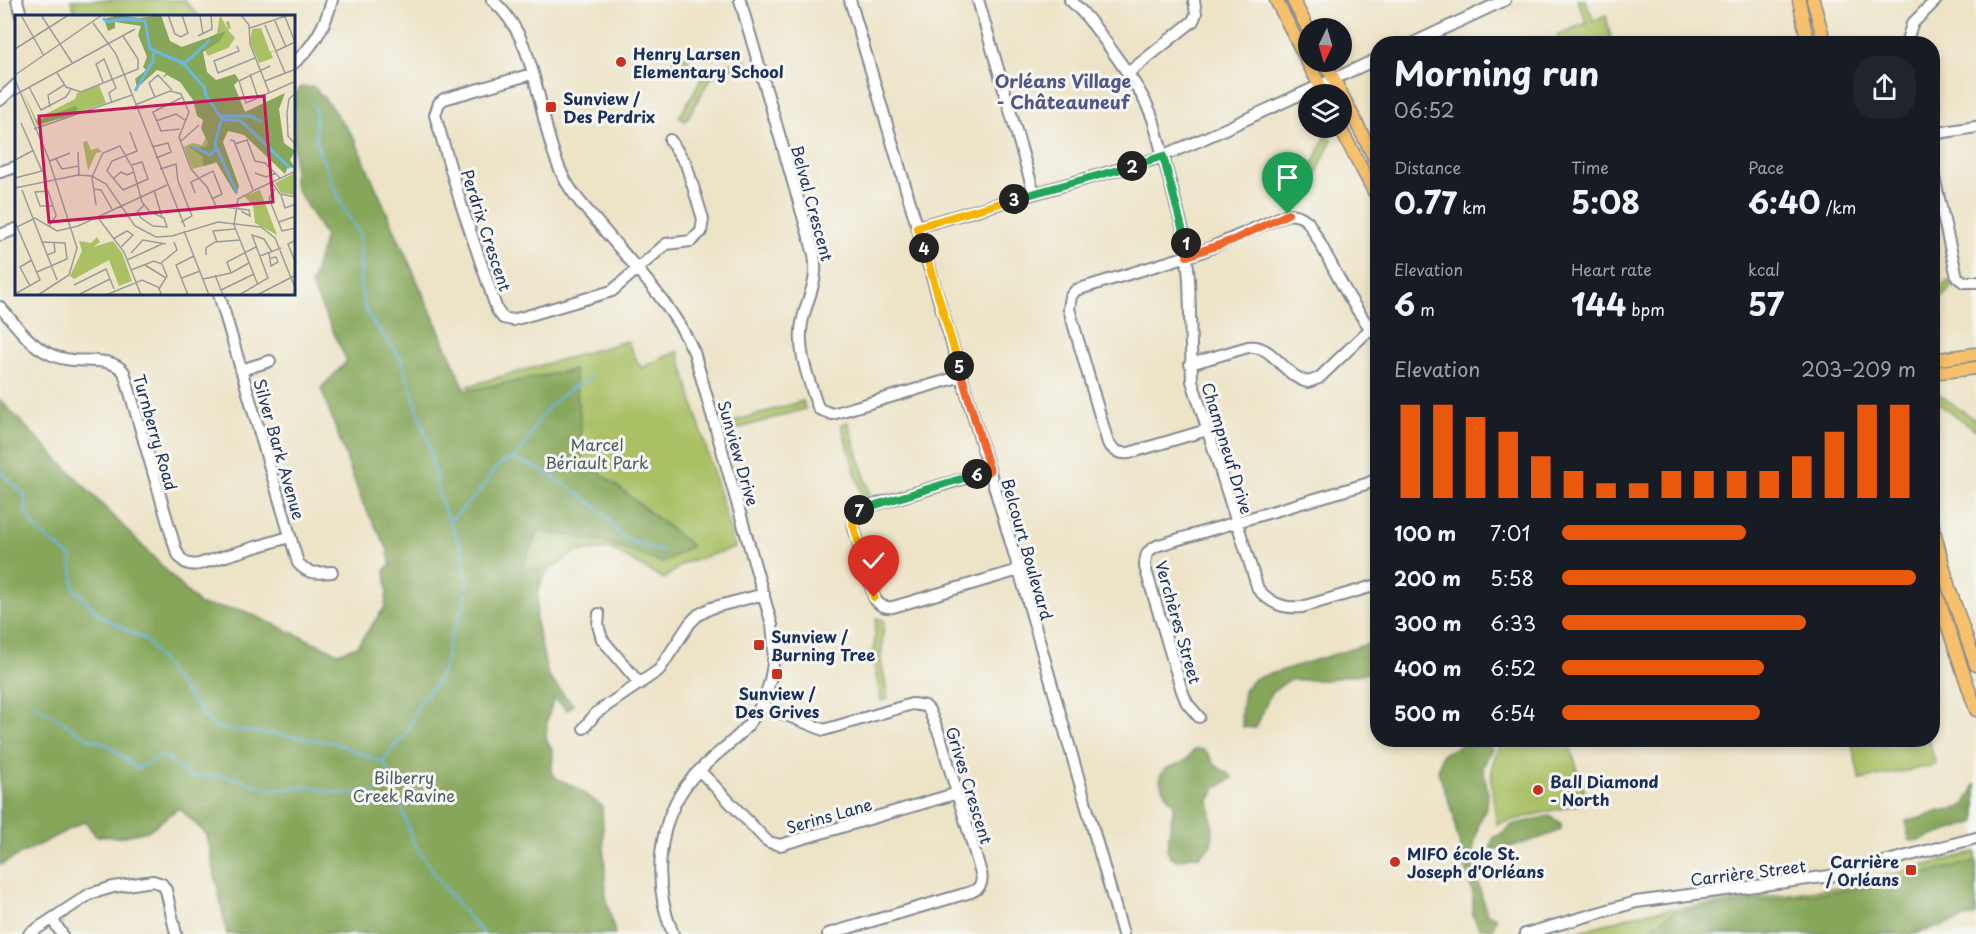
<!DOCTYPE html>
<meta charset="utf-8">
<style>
body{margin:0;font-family:"Playpen Sans",sans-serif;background:#20242c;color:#f1f3f6;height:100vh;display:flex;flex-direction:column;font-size:22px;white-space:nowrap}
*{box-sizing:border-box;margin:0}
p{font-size:20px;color:#9ea1a6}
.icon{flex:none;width:33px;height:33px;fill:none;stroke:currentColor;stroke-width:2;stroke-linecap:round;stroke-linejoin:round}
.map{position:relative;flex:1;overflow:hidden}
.panel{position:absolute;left:1370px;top:36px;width:570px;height:711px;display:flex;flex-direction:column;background:#171b24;border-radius:24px;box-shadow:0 3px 9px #0003}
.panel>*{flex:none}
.needle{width:39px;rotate:185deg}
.buttons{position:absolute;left:1298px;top:18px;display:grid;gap:12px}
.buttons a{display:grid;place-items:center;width:54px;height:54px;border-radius:50%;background:#171b24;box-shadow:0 3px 9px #0003;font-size:30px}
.pin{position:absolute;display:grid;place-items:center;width:51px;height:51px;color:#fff;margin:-62px -26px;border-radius:50% 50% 50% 0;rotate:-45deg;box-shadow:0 0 6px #0007}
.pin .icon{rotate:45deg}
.km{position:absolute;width:30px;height:30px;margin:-15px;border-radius:50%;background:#222;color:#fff;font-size:16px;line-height:30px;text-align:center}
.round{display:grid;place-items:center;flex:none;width:63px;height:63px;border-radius:24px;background:#20242c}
.headline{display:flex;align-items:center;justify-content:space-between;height:102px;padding:0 24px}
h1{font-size:33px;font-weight:700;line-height:45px}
.metrics{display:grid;grid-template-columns:repeat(3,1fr);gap:9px;height:102px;padding:6px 24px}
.metrics div{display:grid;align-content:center}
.metrics b{font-size:30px;font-weight:700}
.metrics small{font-size:16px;font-weight:400}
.metrics p{font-size:16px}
.chart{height:168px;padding:12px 24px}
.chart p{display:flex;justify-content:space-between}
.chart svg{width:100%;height:108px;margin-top:6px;stroke:#ea580c;stroke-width:6}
ul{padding:0 24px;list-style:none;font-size:20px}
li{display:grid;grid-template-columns:96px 72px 1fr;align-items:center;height:45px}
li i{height:15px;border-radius:8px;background:#ea580c}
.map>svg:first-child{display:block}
.green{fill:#a9c065;stroke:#627862;stroke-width:1.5}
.forest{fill:#86a65a;stroke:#506a5c;stroke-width:1.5}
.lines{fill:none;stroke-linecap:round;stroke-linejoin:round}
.stream{stroke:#68b8e3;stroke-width:2}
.minor-casing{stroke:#848992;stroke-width:14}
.major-casing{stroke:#848992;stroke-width:15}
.minor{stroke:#fff;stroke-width:10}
.major{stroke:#f7c06c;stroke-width:12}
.split-1-casing{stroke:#fff;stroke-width:12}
.split-2-casing{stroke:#fff;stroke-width:12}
.split-3-casing{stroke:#fff;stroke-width:12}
.split-4-casing{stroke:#fff;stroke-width:12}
.split-5-casing{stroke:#fff;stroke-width:12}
.split-6-casing{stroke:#fff;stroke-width:12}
.split-7-casing{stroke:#fff;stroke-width:12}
.split-8-casing{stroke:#fff;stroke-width:12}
.split-1{stroke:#f0652b;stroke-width:8}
.split-2{stroke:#22a559;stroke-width:8}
.split-3{stroke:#22a559;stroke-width:8}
.split-4{stroke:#f5b400;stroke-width:8}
.split-5{stroke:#f5b400;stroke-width:8}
.split-6{stroke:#f0652b;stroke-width:8}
.split-7{stroke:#22a559;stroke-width:8}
.split-8{stroke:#f5b400;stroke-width:8}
.poi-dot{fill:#c8321e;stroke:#f6f6f2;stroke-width:2}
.labels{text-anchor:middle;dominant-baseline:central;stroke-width:6;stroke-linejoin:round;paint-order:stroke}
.poi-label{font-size:16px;font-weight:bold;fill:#1b2f5e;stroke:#f6f6f2;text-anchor:start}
.street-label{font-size:16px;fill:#1b2f5e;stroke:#f6f6f2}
.park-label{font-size:16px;fill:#465a60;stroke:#f6f6f2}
.neighbourhood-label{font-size:18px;font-weight:bold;fill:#50558a;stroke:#f6f6f2}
.inset-river{fill:none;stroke:#68b8e3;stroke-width:3}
.inset-road{fill:none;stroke:#999b9c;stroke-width:1.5}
.view{fill:#c2185b;fill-opacity:0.15;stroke:#c2185b;stroke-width:3}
.inset-edge{fill:none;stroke:#1b2f5e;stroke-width:3}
</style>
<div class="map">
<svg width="1976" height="934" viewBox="0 0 1976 934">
<rect width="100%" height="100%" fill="#f6f6f2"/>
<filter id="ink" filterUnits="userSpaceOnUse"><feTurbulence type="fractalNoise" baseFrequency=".0167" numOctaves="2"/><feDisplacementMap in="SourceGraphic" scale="12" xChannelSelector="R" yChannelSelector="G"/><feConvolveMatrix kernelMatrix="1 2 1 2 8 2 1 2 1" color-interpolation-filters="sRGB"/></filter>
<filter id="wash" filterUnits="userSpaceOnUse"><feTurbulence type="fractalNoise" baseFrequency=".008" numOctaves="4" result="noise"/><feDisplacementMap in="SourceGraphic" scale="24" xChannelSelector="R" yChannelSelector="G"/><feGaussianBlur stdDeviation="1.35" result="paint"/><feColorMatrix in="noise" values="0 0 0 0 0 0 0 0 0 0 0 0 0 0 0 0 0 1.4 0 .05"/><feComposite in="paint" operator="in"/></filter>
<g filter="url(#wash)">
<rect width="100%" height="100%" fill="#ede3c6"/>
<path class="green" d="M71,0H184L199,16H76Z
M1577,0H1585L1594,21L1606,16L1612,43H1557L1558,34L1587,23Z
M673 63a8 8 0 1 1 16 0a8 8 0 1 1-16 0Z
M745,59L747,66L711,77L686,121L679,118L704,74L710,73L709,70Z
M1328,130L1332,139L1307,195L1300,194Z
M1948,280L1953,286L1932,308V297Z
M627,341L641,368L678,351L735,548L684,563L664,579L611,549L576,552L547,571L532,605L503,476L468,386Z
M1936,392L1976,421V430L1932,399Z
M803,401L805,409L733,430L731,422Z
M848,422L870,494L862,496L841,424Z
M876,618L884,620L881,660L888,699L881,701L873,660Z
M1504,740H1568L1588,802L1497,824C1493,797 1484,763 1504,740Z
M1851,740H1929L1936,765L1860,780Z
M1976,852V915L1896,934H1570L1642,913L1847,886Z"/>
<path class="forest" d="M301,87H314L324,98L354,138L466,391L574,370L580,415L582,458L692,546L662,563L602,541L538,531L523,565L524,567L540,570L536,622L548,676L573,705L567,710L554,698L547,720L546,738L553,752L552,773L558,779L573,786L602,806L606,896L615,934H227L207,835L179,808L148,831L120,837L96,836L85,821L0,865V400L200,605L242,610L338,653L357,646L385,607L387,591L385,569L391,565L387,548L362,502L321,388L347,361L311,285L325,236L294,185V96Z
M1377,641V671L1325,680H1289L1271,693L1256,728L1243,727L1241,715L1244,690L1254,679Z
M1462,745H1486L1492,749L1483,767L1488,794L1485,811L1479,823L1471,859L1487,914L1496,918L1493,929L1479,928L1473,916V894L1456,831L1454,817L1438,771L1442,754Z
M1195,749C1212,749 1207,758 1217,766C1222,771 1228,772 1233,778L1216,788L1209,800L1213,831L1211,846L1199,856H1191L1184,859L1177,860L1170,856L1167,849L1174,803C1166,797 1154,779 1164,770C1170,765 1180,765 1186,760C1189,757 1192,752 1195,749Z
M1976,783V822L1920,840L1912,841L1909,840L1906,821L1921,818L1940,811L1960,808L1965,804Z
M1549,816L1561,823V829C1554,835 1500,851 1492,849L1490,847L1494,837L1502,834L1512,825Z
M1976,861V915L1915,934H1649L1652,927L1674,912L1876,886Z"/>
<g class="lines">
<path class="stream" d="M312,102L315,106L316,141L320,153L343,207L360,235V284L366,311L375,326L400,356L427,437L439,495L449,522L464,553L463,558L467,575L466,597L457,624L450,637L444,666L437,682L419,704L406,734L385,757L384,762
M514,458C527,448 530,432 539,420C556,396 569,390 593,376
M0,472L25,495L26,514L40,533L71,557L74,588L99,615L146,640L182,689L216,728L284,735L335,743L384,763L392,778L413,842L443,886L483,934
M449,522C461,510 474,499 484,485C491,476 496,463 509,460C525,455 592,501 604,514C611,522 614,531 624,538C636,544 651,547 663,552
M34,703L86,737L108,745L137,769L164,755L190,777L228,776L261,787L276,790L309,787L342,794L376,792"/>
</g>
</g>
<g filter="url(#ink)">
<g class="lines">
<g class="minor-casing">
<path id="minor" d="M17,0L21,16
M492,0C541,41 536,122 563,176C572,194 586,209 599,224C632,264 672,304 694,352L772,625C778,665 769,706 739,735C724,749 706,762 692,778C656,820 652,884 673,934
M740,0L814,254C819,284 807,296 802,323C797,350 808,377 816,402L819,409L832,414L962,376
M850,0L1019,570L1123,934
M978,0L1034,193
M1070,0C1088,16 1101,35 1115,55C1129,75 1144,95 1153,119L1185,238L1189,279L1192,381L1258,589C1270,603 1283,609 1302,607L1377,585
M1411,44L1505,0
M1906,44L1912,24L1936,0
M294,63C313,47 326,24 332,0
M1128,73L1193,21L1196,14L1194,0
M532,74L444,99L439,103L435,115L461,204L497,310L503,318L513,320L612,291L666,244L691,241L694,238L701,232L703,219L686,164L670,140
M0,100L16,85
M1932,134L1976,127
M1932,168L1957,277L1964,282H1976
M0,172L16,167
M917,227L1152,160L1201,140L1377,59
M0,235L16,229
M219,294L298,563C309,575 316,573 332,572
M0,307C14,322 28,344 48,353C53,356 59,358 66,359C83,363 112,356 124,372L175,547C179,559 185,567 199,564L289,537
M1190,364L1248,347C1273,343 1284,377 1308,382L1319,378L1370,329
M241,370L270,361
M1207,430L1129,453C1119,454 1114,451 1108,443L1069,309L1071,296L1076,290L1201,252L1288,214C1297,215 1302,216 1308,222C1331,260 1347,302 1377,336
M990,471L870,506C858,510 851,515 854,528L874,597C878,605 883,608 893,607L1019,570
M599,614L598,625L602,639L640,684
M761,705L824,730L912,704L925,706L929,710L940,736L981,873C983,882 981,888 971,892L828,934
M1199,717L1187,703L1182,691L1145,567C1145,555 1147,550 1159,545L1366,484L1377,479
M584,728L596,713L659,670L690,623L698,615L711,608L764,594
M700,771L765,839L769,842L780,845L958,793
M52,919L62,934
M29,934L90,894L113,887L153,881L162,884L166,890L176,934
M1525,934L1636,902L1830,876L1976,838"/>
</g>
<g class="major-casing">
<path id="major" d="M1276,0L1324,94
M1293,0L1308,29
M1799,0L1808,44
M1813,0L1825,44
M1325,62L1377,163
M1340,128L1377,197
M1932,360L1976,354
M1932,373L1976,368
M1932,523L1949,588L1976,665
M1932,580L1976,710"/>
</g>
<use href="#minor" class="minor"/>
<use href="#major" class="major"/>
</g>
</g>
<g class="lines" filter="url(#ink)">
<g class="split-1-casing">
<path id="split-1" d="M1186,243L1187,256L1233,240L1288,214"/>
</g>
<g class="split-2-casing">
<path id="split-2" d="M1132,166L1163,156L1186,243"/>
</g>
<g class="split-3-casing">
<path id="split-3" d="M1014,199L1132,166"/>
</g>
<g class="split-4-casing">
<path id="split-4" d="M924,248L917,227L1014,199"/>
</g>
<g class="split-5-casing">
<path id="split-5" d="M924,248L959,366"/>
</g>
<g class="split-6-casing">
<path id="split-6" d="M959,366L990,471L977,474"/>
</g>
<g class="split-7-casing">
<path id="split-7" d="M859,510L977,474"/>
</g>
<g class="split-8-casing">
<path id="split-8" d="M859,510L853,518V524L874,597"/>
</g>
<use href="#split-1" class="split-1"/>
<use href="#split-2" class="split-2"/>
<use href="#split-3" class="split-3"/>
<use href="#split-4" class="split-4"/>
<use href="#split-5" class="split-5"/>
<use href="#split-6" class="split-6"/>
<use href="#split-7" class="split-7"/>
<use href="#split-8" class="split-8"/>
</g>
<g class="poi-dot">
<circle cx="621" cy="62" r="6"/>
<rect x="545" y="101" width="12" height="12" rx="3"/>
<rect x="753" y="639" width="12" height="12" rx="3"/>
<rect x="771" y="668" width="12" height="12" rx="3"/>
<circle cx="1538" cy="790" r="6"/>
<circle cx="1395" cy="862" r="6"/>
<rect x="1905" y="864" width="12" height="12" rx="3"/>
</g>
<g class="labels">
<g class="poi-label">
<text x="633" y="53">Henry Larsen<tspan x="633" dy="18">Elementary School</tspan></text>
<text x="563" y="98">Sunview /<tspan x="563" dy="18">Des Perdrix</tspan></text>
<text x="771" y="636">Sunview /<tspan x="771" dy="18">Burning Tree</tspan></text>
<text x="777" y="693" text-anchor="middle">Sunview /<tspan x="777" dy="18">Des Grives</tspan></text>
<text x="1550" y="781">Ball Diamond<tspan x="1550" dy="18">- North</tspan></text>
<text x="1407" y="853">MIFO école St.<tspan x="1407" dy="18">Joseph d'Orléans</tspan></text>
<text x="1899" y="861" text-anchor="end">Carrière<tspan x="1899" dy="18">/ Orléans</tspan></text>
</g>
<g class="street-label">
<text transform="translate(813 203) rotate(75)">Belval Crescent</text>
<text transform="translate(487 230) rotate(72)">Perdrix Crescent</text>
<text transform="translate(156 432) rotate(74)">Turnberry Road</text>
<text transform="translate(1228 448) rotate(73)">Champneuf Drive</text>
<text transform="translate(280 449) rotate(74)">Silver Bark Avenue</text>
<text transform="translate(739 453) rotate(74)">Sunview Drive</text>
<text transform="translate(1028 549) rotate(74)">Belcourt Boulevard</text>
<text transform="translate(1179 622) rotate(74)">Verchères Street</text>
<text transform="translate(970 785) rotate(73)">Grives Crescent</text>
<text transform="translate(829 815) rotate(-16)">Serins Lane</text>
<text transform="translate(1748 872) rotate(-7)">Carrière Street</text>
</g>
<g class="park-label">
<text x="597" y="444">Marcel<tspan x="597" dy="18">Bériault Park</tspan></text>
<text x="404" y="777">Bilberry<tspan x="404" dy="18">Creek Ravine</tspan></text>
</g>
<g class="neighbourhood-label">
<text x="1063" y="80">Orléans Village<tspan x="1063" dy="21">- Châteauneuf</tspan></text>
</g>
</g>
<g transform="translate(15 15)">
<rect width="280" height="280" fill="#ede3c6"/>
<path d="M205,0L213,15L211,7L214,6L216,13L213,15L220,23L213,33L193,41L186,28L202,18ZM246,13L255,37L261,36L256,38L258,43L244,48L235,27L237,14ZM84,70L91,88L22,111L8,77L21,104L60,84L62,78ZM191,123L201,148L177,154L169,132L177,128L187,130ZM72,126L76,135L83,133L87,137L81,138L73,156L68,127ZM280,158V180L266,178L260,168ZM245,175L262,220L240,208L238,190L229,181ZM82,222L85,227L78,232L98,226L107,238L117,266L104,271L94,245L59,264L55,261L67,236L64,226L76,228Z" fill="#a9c065"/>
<path d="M103,0L124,3L146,0L155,26L167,32L211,16L205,26L188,37L192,57L201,65L220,59L224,65L219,70L230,97L270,78L264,94L269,128L280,136L275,145L280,153L273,152L270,159L229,120L213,116L208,127L224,171L221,180L201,147L189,151L187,141L174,132H191L193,128L186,113L188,105L182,101L178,85L165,67L152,60L148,63L151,58L142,55L122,73L120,64L131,55L128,52L132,42L123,20L126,11L100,7V13L93,16L89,4ZM60,91L63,93L59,100L23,109L21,106Z" fill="#86a65a"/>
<path class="inset-river" d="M88,3L92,7L109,4L130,6L135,34L168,48L190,73V79L207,104L226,106L275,153M169,49L195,25M120,76L138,46V38M207,101H235L247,107M206,106L200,129L222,178M177,131L195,140L201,134"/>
<path class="inset-road" d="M6,0L29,41M26,0L58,49M153,0L160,19L166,22L173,18L167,0M226,0L234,10L235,29L254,77M185,1L188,19M260,6L271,32M78,8L101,39L170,212M250,10L270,58M235,13L274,0M183,21L197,14L196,0M222,31L224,36L199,46L203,58L240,43M0,34L52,1M261,36L280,27L270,2M255,51L224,66L231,88L281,66M42,58L51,72L66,77L123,54V44L108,21M235,59L243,83M0,60L87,0M0,65L33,142L62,233L54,260L23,280M250,66L281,54M88,67L81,49L89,44L101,73L94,78L97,88M14,72L26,95L51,82L56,74M281,78L274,84L272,98L273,121L281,130M0,80L120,14M140,82L134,68L143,60L157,75M120,90L155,76L166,79L174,97L164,122L176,154L192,172L201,191L234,195L235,201L226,196M35,92L33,80L49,70M141,106L161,99L171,106M19,114L117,80M165,114L146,116L138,97L168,82M115,117L122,136L97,146L92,156L108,175L133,164L127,147L117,150M215,125L219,126L238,175M165,127L184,110M220,129L232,125L240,146L250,148L265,163M137,132L153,128L156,137L141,143M63,137L64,160M41,144L47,154L64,151M0,145L19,135M35,146L55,138M145,154L161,149L163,166L177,201L166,207M240,158L251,162L261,158M0,163L27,156L6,108M99,163L106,157L112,160L119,157M257,167L265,179L281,182M0,173L63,160L77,161L91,169L120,211L141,222L157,221L203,207L246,212L260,223L281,275M78,174L86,175L98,196M242,174L223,184L219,210L243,270M242,174L281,156M260,174L254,183L267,216L281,213M7,175L42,265M139,175L147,202M180,178L176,167L198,156L207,179L197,184M266,180L270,193L281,189M81,190L77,162L88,138L105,131L118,154L127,187L135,197L149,203L152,212L138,211L126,203L122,197L129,190M84,204L109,237L126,280M0,207L25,265L0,279M264,207L281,201M34,211L41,201V200L33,176L20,177L25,191H38M0,213L20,203L42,216L63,211L152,170M169,216L194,280M98,224L112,216L118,220L105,233M281,225L273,229L281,249M202,227L198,216L220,214M116,238L128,225L151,229M254,238L256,251L263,247L261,242L256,243M32,240L40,237L39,227M191,240V233L200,227L225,225M245,241L266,233M112,245L147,229M146,248L162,235L159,227M130,250L151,263M116,255L139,246L147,249L152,261L144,274M22,257L52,244L50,228L26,227M216,258L212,247L241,232M200,260L208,280M167,263L185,256M188,264L216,258L234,248M59,270L91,254L99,274M15,271L5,252L17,245M206,275L239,259M63,280L95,264M91,280L127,265L143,272L147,280M173,280L161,250L179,241M224,280L253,263L237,220L249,224L257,237M242,280L281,260"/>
<path class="view" d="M249,81L258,187L34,207L24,101Z"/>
<rect width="280" height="280" class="inset-edge"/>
</g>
</svg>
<div class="buttons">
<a><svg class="needle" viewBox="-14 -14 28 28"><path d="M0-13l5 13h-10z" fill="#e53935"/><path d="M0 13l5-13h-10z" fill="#9ea1a6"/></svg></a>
<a><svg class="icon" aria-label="layers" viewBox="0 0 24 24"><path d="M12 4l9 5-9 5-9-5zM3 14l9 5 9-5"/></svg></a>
</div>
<div class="pin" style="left:1288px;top:214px;background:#1e9e55"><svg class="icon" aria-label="arrive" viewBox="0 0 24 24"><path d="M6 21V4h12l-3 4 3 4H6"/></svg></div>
<div class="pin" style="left:874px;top:597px;background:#d93025"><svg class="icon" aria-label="check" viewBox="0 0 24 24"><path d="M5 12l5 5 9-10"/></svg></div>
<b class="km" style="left:1186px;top:243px">1</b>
<b class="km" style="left:1132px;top:166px">2</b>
<b class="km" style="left:1014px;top:199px">3</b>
<b class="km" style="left:924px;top:248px">4</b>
<b class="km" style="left:959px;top:366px">5</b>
<b class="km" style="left:977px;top:474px">6</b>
<b class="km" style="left:859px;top:510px">7</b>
<section class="panel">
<div class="headline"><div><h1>Morning run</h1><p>06:52</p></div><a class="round"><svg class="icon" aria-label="share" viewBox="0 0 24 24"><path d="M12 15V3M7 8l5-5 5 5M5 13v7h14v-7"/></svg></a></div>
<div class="metrics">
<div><p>Distance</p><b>0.77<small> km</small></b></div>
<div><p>Time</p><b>5:08</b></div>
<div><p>Pace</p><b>6:40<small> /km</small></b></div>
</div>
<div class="metrics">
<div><p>Elevation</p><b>6<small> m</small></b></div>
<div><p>Heart rate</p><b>144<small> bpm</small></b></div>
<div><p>kcal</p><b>57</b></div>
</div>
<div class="chart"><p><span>Elevation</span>203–209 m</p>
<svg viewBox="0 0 160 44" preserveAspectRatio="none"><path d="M5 44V6M15 44V6M25 44V11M35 44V17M45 44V27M55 44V33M65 44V38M75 44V38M85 44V33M95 44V33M105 44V33M115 44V33M125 44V27M135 44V17M145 44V6M155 44V6"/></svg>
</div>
<ul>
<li><b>100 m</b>7:01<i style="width:52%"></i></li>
<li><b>200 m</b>5:58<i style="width:100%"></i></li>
<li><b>300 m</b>6:33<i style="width:69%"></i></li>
<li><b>400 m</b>6:52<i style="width:57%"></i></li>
<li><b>500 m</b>6:54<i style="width:56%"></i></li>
</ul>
</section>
</div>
